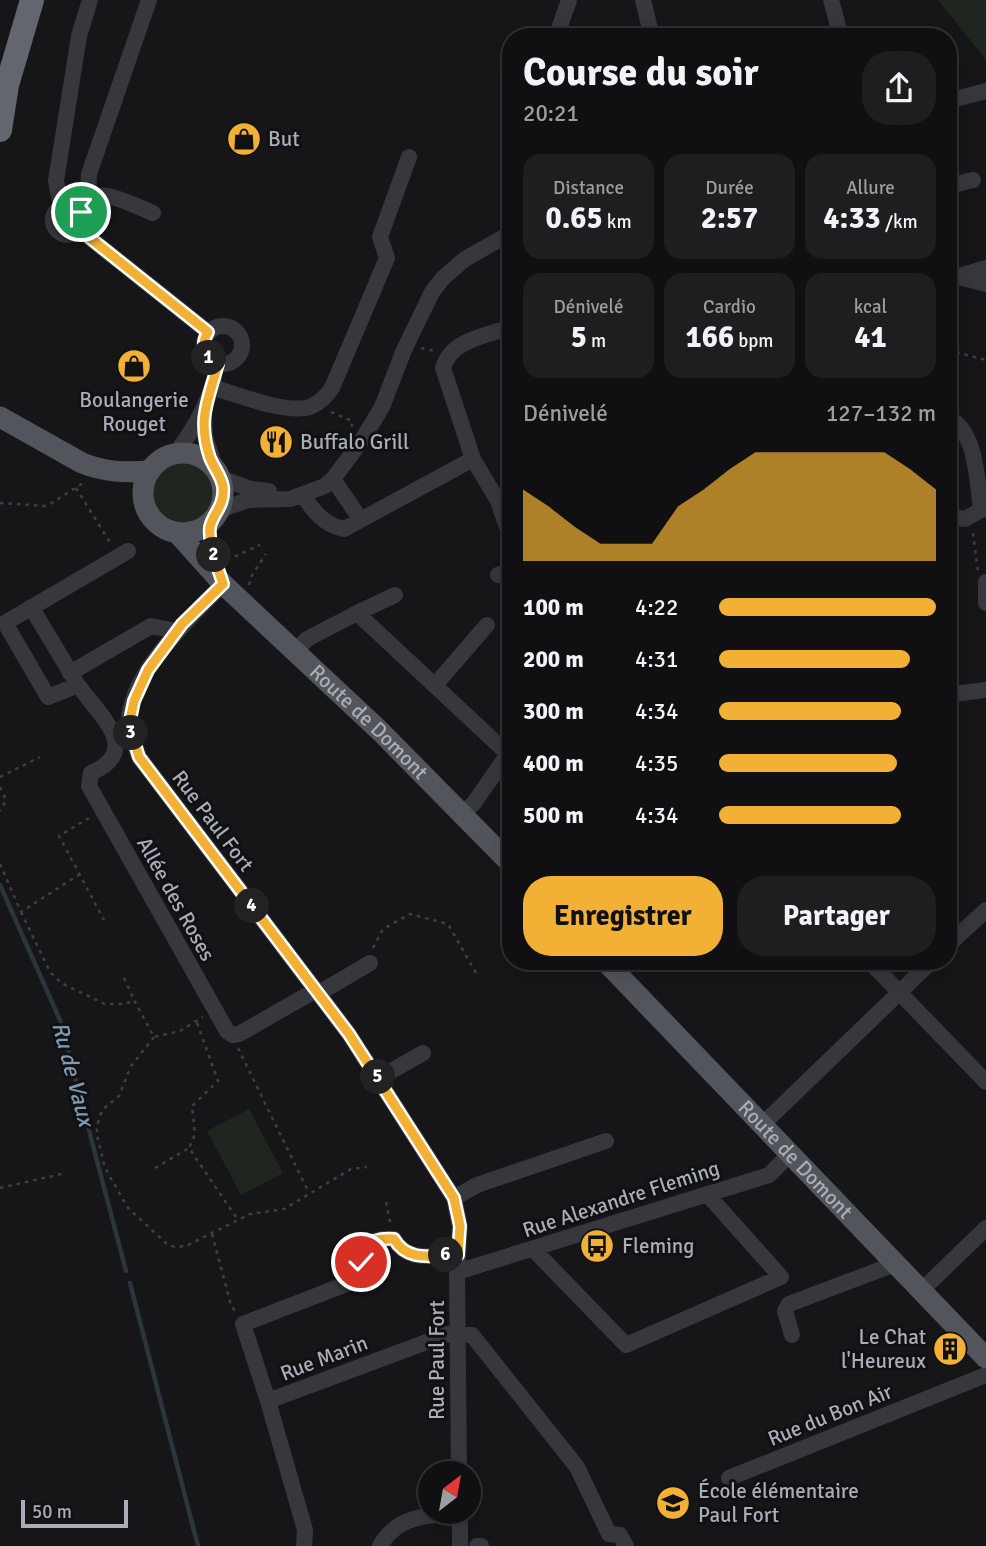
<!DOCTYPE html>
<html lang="fr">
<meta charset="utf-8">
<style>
body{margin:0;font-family:Signika,sans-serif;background:#1e1e20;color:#f1f3f6;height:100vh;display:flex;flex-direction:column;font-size:26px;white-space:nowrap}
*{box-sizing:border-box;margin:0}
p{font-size:23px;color:#9c9d9f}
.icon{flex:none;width:38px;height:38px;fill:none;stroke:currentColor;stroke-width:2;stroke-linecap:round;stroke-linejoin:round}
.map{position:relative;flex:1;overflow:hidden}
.drawer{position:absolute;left:502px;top:28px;width:455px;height:942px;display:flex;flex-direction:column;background:#101012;border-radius:28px;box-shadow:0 7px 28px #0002,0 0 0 2px #303032}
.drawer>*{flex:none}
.needle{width:46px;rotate:31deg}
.tools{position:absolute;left:418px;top:1461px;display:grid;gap:14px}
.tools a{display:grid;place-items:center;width:63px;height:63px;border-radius:50%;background:#101012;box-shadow:0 7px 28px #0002,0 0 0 2px #303032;font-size:35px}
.scale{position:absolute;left:21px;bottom:18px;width:107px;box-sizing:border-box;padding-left:7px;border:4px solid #a8adb8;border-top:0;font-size:19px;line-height:24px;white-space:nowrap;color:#a8adb8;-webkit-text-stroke:5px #111113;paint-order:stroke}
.pin{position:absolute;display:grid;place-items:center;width:60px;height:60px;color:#fff;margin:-30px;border:4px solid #fff;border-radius:50%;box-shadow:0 2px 7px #0007}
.km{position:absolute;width:35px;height:35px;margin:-18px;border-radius:50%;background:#222;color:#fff;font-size:19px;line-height:35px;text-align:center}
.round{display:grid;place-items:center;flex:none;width:74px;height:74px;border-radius:28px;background:#1e1e20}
.overview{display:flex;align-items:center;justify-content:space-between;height:119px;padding:0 21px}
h1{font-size:38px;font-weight:700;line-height:52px}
.metrics{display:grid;grid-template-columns:repeat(3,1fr);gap:10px;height:119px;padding:7px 21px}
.metrics div{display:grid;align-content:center;border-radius:18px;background:#1e1e20;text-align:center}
.metrics b{font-size:30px;font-weight:700}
.metrics small{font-size:19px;font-weight:400}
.metrics p{font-size:19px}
.chart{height:196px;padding:14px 21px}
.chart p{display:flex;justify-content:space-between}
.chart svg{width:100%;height:126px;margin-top:7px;fill:#f2b134;opacity:.7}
.button{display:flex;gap:14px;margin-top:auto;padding:14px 21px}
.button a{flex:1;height:80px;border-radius:28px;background:#f2b134;color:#111;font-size:28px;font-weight:700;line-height:80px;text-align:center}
.button a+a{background:#1e1e20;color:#f1f3f6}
ul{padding:0 21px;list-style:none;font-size:23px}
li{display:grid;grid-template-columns:112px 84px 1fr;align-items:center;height:52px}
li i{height:18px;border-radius:9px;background:#f2b134}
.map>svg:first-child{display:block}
.green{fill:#1e261f}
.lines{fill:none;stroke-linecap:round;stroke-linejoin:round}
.stream{stroke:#2c353c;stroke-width:4.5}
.path{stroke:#3d3f44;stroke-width:2.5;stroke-dasharray:3.5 5;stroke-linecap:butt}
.minor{stroke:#37383d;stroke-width:16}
.major{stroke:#53555c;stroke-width:21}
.highway{stroke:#63666e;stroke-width:24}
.route-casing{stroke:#fff;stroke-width:14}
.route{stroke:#f2b134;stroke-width:9}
.labels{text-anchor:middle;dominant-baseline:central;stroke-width:6;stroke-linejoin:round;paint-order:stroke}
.poi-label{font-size:21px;fill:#a8adb8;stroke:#111113;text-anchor:start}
.street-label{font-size:21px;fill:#a8adb8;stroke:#111113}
.water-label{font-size:23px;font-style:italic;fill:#7f9bb3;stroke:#111113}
</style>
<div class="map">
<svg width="986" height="1546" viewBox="0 0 986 1546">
<rect width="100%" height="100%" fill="#161618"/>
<path class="green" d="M938,0H986V60Z
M150 493a32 32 0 1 1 64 0a32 32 0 1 1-64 0Z
M249,1109L283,1173L241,1195L207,1131Z"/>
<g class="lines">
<path class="stream" d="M0,885L60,1020L126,1271
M130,1283L198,1546"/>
<path class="path" d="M421,348L435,351
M948,350L986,360
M331,412L352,421V427
M76,488L111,544
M0,503L47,506L83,483
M973,533L978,572
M227,560L260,545
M249,585L252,575L266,554
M0,777L40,757
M0,787L6,800L0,811
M89,818L59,836L104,920
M0,864L21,912L80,874
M21,912L50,972L61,983L105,1004H125L134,1000L154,1037L180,1031L203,1017
M373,948L383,929L410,914L448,924L476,973
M124,978L134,1000
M197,1023L218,1081L192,1106L195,1134L189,1148L238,1220
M154,1037L131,1066L119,1096L102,1110L97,1126V1136L105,1168L128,1208L167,1244L175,1247L186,1246L250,1214L284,1209L351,1169L367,1167
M238,1048L309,1193
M155,1168L189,1148
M0,1188L66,1173
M386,1202L391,1226
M212,1234L231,1305L235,1311"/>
<path class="minor" d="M643,0L652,37
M831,0L841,37
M556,37L569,0
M948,101L986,91
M948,186L973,180
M88,197L89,174L149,0
M82,204C99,184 132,205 153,213
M53 220a15 15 0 1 1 30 0a15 15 0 1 1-30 0Z
M61,207L56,181L79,36L90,0
M80,230L208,332
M948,274L986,284
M960,276L986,268
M204 345a19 19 0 1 1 38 0a19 19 0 1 1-38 0Z
M212,387C236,394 290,416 312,406C321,402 327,395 332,388L387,258L380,237L409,157
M204,413L205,437L216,470
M948,418C977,430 977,483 981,510L965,519L948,517
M175,454C193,431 206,408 214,380
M473,459L498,501L511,498
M220,478L251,489L269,491
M333,479L361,520
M303,494C312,511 324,525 344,529L473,459L443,368C451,340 485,336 511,327
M498,501L511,539
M219,510L248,500L290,499L325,486L333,479L362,440L382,407L404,350L432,292L443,278L465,259L511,233
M128,551L5,623L48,697L78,685C99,715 143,750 91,773L89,786L227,1031L233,1035L239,1034L316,990
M498,575L511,571
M986,582V603
M223,584C192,616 126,676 129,726C130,736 136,747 139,757L349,1034L454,1198L460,1226L457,1272L459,1474
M31,607L75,680
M357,613L395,595
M295,652L307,639L357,613L508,754L474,803L462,814
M70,673L151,626L176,631
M435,685L487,625
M953,694L986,690
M948,945L986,910
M869,961L986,1082
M319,993L370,963
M379,1078L423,1053
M763,1124L932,961
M454,1198L477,1185L606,1141
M533,1249L626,1345L781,1277L707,1194
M457,1272L769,1175L790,1154
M921,1291L986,1228
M792,1335L785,1311L789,1304L895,1264
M268,1401L243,1324L362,1278L360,1251C369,1241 379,1238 394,1239C408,1263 433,1255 458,1255
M729,1478L986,1375
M460,1512V1546
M304,1546L305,1530L268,1401L448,1334L472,1335L577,1467L609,1534L620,1535L626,1546
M380,1546C397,1515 429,1515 460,1513
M477,1546H481"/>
<g class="major">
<path d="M0,417L82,463C105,472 125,473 150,471"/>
<circle cx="183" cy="493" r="40"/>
<path id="s1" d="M178,534L223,584L381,732L511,864"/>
<path id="s2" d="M605,961L986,1358"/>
</g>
<path class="highway" d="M0,130L7,85L32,0"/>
</g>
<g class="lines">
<g class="route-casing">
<path id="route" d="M81,212L84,221L80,230L208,332C200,345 204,357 218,364C208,401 197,419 210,458C214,468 222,477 223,487C225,506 213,513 210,527C208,546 218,567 223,584L182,624L148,670L134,701L129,725L139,757L349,1034L454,1198L460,1226L458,1255C433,1255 408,1263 394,1239C379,1238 369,1241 359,1251L361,1262"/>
</g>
<use href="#route" class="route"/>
</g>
<defs>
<g id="shop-disc" transform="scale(1.75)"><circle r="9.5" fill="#f2b134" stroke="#111113"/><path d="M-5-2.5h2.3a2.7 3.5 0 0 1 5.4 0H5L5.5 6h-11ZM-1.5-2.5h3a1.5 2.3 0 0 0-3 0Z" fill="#111"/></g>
<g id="restaurant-disc" transform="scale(1.75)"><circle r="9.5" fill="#f2b134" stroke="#111113"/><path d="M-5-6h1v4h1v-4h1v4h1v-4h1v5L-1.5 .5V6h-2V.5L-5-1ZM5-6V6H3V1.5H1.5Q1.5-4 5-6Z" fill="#111"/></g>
<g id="bus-disc" transform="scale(1.75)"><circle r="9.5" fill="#f2b134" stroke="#111113"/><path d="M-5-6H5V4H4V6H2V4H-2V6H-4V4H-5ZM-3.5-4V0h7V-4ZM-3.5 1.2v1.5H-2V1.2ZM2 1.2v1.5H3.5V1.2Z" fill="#111"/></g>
<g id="building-disc" transform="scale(1.75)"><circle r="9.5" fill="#f2b134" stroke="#111113"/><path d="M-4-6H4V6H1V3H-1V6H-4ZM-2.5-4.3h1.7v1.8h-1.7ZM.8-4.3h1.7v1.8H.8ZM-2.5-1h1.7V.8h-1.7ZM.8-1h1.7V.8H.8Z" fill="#111"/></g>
<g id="school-disc" transform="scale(1.75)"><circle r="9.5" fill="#f2b134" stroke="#111113"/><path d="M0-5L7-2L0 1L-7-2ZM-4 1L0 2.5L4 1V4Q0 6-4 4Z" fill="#111"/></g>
</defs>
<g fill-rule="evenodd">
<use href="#shop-disc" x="244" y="139"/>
<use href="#shop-disc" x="134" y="366"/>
<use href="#restaurant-disc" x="276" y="442"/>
<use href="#bus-disc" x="597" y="1246"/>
<use href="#building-disc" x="950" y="1349"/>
<use href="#school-disc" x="673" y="1503"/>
</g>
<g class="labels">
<g class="poi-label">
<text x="268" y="139">But</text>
<text x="134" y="400" text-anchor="middle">Boulangerie<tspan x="134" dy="24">Rouget</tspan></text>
<text x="300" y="442">Buffalo Grill</text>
<text x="622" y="1246">Fleming</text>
<text x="926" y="1337" text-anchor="end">Le Chat<tspan x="926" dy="24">l'Heureux</tspan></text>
<text x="698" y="1491">École élémentaire<tspan x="698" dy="24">Paul Fort</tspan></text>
</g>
<g class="street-label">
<text stroke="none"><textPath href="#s1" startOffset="268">Route de Domont</textPath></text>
<text transform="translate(213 821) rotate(53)">Rue Paul Fort</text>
<text transform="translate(176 899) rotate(61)">Allée des Roses</text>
<text stroke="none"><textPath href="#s2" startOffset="275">Route de Domont</textPath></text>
<text transform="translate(621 1199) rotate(-18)">Rue Alexandre Fleming</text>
<text transform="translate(324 1358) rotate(-21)">Rue Marin</text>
<text transform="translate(437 1360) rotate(-90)">Rue Paul Fort</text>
<text transform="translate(830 1415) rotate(-22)">Rue du Bon Air</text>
</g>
<g class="water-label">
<text transform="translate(73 1074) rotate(75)">Ru de Vaux</text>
</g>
</g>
</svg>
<div class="tools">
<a><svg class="needle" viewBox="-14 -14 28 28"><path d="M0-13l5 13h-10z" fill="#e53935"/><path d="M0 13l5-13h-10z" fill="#9c9d9f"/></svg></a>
</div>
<div class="scale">50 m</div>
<div class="pin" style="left:81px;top:212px;background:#1e9e55"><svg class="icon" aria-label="arrive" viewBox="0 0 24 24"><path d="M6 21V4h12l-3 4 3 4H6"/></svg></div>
<div class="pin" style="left:361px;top:1262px;background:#d93025"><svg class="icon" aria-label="check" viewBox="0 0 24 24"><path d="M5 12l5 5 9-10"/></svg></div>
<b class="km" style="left:209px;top:358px">1</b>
<b class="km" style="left:214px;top:555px">2</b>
<b class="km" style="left:131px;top:733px">3</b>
<b class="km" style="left:252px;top:906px">4</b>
<b class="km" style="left:378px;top:1077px">5</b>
<b class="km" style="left:446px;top:1255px">6</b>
<section class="drawer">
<div class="overview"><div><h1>Course du soir</h1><p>20:21</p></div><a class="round"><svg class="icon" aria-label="share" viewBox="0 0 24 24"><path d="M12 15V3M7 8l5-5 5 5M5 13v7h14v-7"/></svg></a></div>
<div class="metrics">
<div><p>Distance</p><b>0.65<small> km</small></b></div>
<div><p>Durée</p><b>2:57</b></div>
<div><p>Allure</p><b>4:33<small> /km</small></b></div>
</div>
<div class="metrics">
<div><p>Dénivelé</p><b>5<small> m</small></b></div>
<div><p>Cardio</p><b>166<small> bpm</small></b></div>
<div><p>kcal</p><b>41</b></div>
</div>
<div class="chart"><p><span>Dénivelé</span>127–132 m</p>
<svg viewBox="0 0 160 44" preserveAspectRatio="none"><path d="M0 44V19L10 25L20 32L30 38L40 38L50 38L60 25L70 19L80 12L90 6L100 6L110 6L120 6L130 6L140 6L150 12L160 19V44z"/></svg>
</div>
<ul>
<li><b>100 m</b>4:22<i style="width:100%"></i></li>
<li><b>200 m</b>4:31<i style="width:88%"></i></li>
<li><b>300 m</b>4:34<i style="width:84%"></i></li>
<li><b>400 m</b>4:35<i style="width:82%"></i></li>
<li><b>500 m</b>4:34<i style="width:84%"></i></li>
</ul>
<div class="button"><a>Enregistrer</a><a>Partager</a></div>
</section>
</div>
